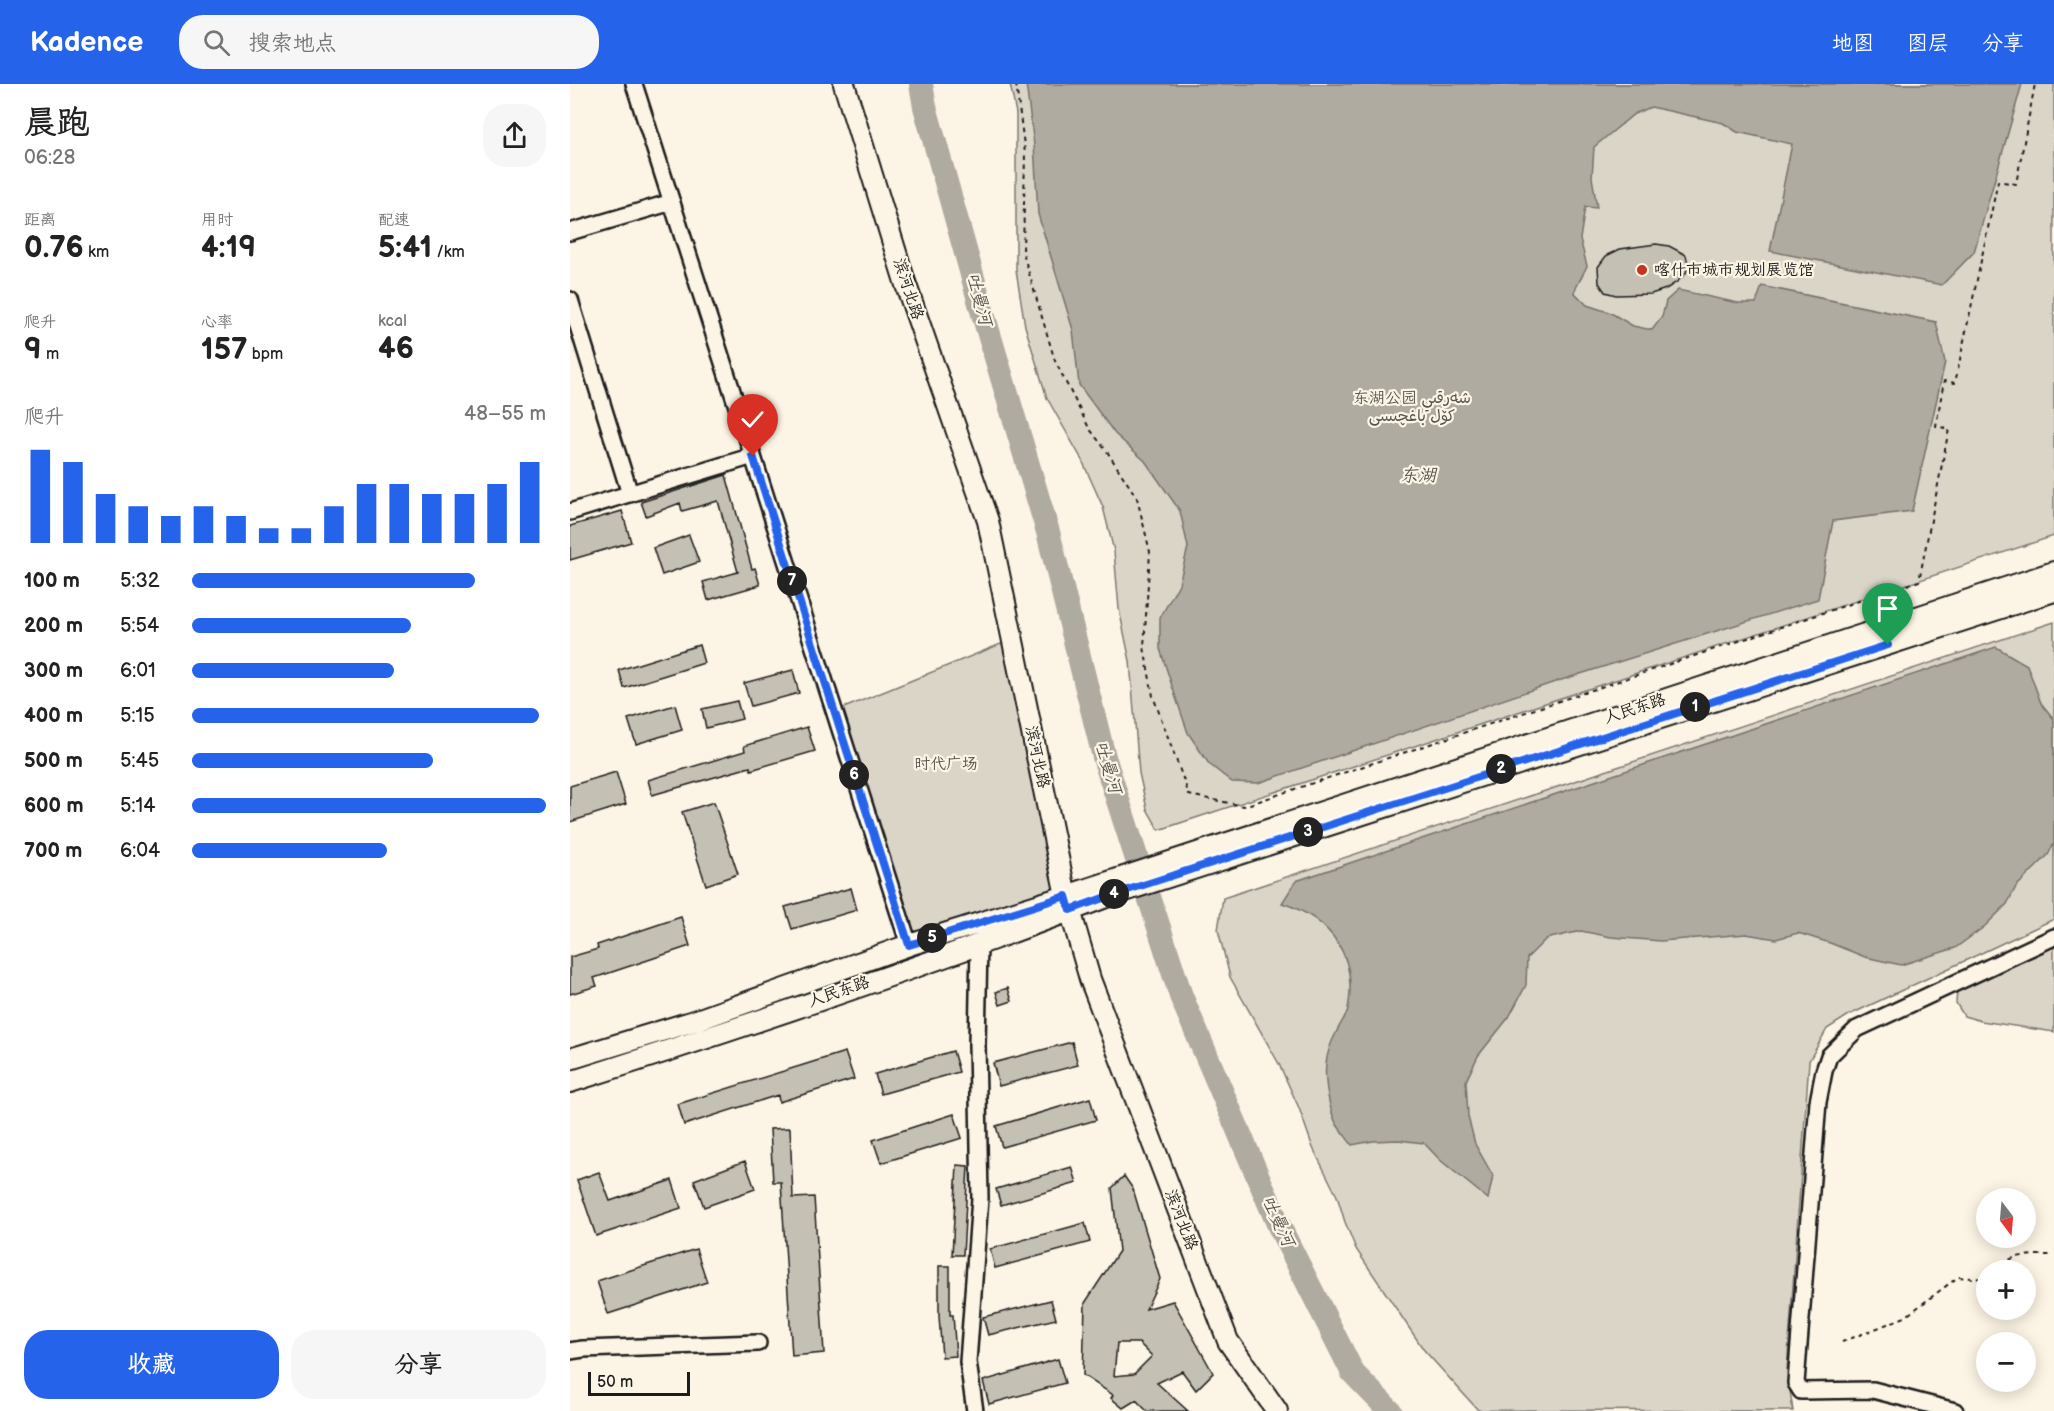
<!DOCTYPE html>
<html lang="zh">
<meta charset="utf-8">
<style>
body{margin:0;font-family:"Balsamiq Sans","Playpen Sans Arabic","LXGW WenKai TC",sans-serif;background:#f6f6f6;color:#222;height:100vh;display:flex;flex-direction:column;font-size:22px;white-space:nowrap}
*{box-sizing:border-box;margin:0}
p{font-size:20px;color:#767676}
.icon{flex:none;width:33px;height:33px;fill:none;stroke:currentColor;stroke-width:2;stroke-linecap:round;stroke-linejoin:round}
.map{position:relative;flex:1;overflow:hidden}
.panel{display:flex;flex-direction:column;background:#fff;width:570px}
.panel>*{flex:none}
.needle{width:39px;rotate:164deg}
.buttons{position:absolute;left:1406px;top:1104px;display:grid;gap:12px}
.buttons a{display:grid;place-items:center;width:60px;height:60px;border-radius:50%;background:#fff;box-shadow:0 3px 15px #0003;font-size:30px}
.scale{position:absolute;left:18px;bottom:15px;width:102px;box-sizing:border-box;padding-left:6px;border:3px solid #1c1c1c;border-top:0;font-size:16px;line-height:21px;white-space:nowrap;color:#1c1c1c;-webkit-text-stroke:4px #fcf5e5;paint-order:stroke}
.pin{position:absolute;display:grid;place-items:center;width:51px;height:51px;color:#fff;margin:-62px -26px;border-radius:50% 50% 50% 0;rotate:-45deg;box-shadow:0 0 6px #0007}
.pin .icon{rotate:45deg}
.km{position:absolute;width:30px;height:30px;margin:-15px;border-radius:50%;background:#222;color:#fff;font-size:16px;line-height:30px;text-align:center}
.round{display:grid;place-items:center;flex:none;width:63px;height:63px;border-radius:24px;background:#f6f6f6}
.summary{display:flex;align-items:center;justify-content:space-between;height:102px;padding:0 24px}
h1{font-size:33px;font-weight:600;line-height:45px}
.stats{display:grid;grid-template-columns:repeat(3,1fr);gap:9px;height:102px;padding:6px 24px}
.stats div{display:grid;align-content:center}
.stats b{font-size:30px;font-weight:600}
.stats small{font-size:16px;font-weight:400}
.stats p{font-size:16px}
.chart{height:168px;padding:12px 24px}
.chart p{display:flex;justify-content:space-between}
.chart svg{width:100%;height:108px;margin-top:6px;stroke:#2563eb;stroke-width:6}
.button{display:flex;gap:12px;margin-top:auto;padding:12px 24px}
.button a{flex:1;height:69px;border-radius:24px;background:#2563eb;color:#fff;font-size:24px;font-weight:600;line-height:69px;text-align:center}
.button a+a{background:#f6f6f6;color:#222}
ul{padding:0 24px;list-style:none;font-size:20px}
li{display:grid;grid-template-columns:96px 72px 1fr;align-items:center;height:45px}
li i{height:15px;border-radius:8px;background:#2563eb}
header{display:flex;align-items:center;gap:36px;box-sizing:border-box;height:84px;padding:0 30px;background:#2563eb;color:#fff}
header strong{font-size:28px}
nav{display:flex;gap:33px;margin-inline-start:auto;font-size:21px}
.search{width:420px;height:54px;background:#f6f6f6;display:flex;align-items:center;gap:15px;box-sizing:border-box;padding:0 21px;border-radius:24px;color:#767676;font-size:22px}
main{display:flex;flex:1;min-height:0}
.map>svg:first-child{display:block}
.green{fill:#dbd5c8;stroke:#7c7872;stroke-width:1.5}
.water{fill:#b0aba1;stroke:#75726c;stroke-width:1.5}
.lines{fill:none;stroke-linecap:round;stroke-linejoin:round}
.river{stroke:#b0aba1;stroke-width:24}
.building{fill:#c4c0b3;stroke:#1c1c1c;stroke-width:1.5;fill-rule:evenodd}
.minor-casing{stroke:#1c1c1c;stroke-width:20}
.major-casing{stroke:#1c1c1c;stroke-width:24}
.path{stroke:#1c1c1c;stroke-width:2;stroke-dasharray:4.5 4.5;stroke-linecap:butt}
.minor{stroke:#fcf5e5;stroke-width:15}
.major{stroke:#fcf5e5;stroke-width:20}
.route-casing{stroke:#fff;stroke-width:12}
.route{stroke:#2563eb;stroke-width:8}
.poi-dot{fill:#c8321e;stroke:#fcf5e5;stroke-width:2}
.labels{text-anchor:middle;dominant-baseline:central;stroke-width:4.5;stroke-linejoin:round;paint-order:stroke}
.poi-label{font-size:16px;fill:#1c1c1c;stroke:#fcf5e5;text-anchor:start}
.street-label{font-size:16px;fill:#1c1c1c;stroke:#fcf5e5}
.park-label{font-size:16px;fill:#555450;stroke:#fcf5e5}
.water-label{font-size:18px;font-style:italic;fill:#575551;stroke:#fcf5e5}
</style>
<header>
<strong>Kadence</strong>
<div class="search"><svg class="icon" aria-label="search" viewBox="0 0 24 24"><circle cx="10" cy="10" r="6"/><path d="M15 15l6 6"/></svg>搜索地点</div>
<nav><a>地图</a><a>图层</a><a>分享</a></nav>
</header>
<main>
<section class="panel">
<div class="summary"><div><h1>晨跑</h1><p>06:28</p></div><a class="round"><svg class="icon" aria-label="share" viewBox="0 0 24 24"><path d="M12 15V3M7 8l5-5 5 5M5 13v7h14v-7"/></svg></a></div>
<div class="stats">
<div><p>距离</p><b>0.76<small> km</small></b></div>
<div><p>用时</p><b>4:19</b></div>
<div><p>配速</p><b>5:41<small> /km</small></b></div>
</div>
<div class="stats">
<div><p>爬升</p><b>9<small> m</small></b></div>
<div><p>心率</p><b>157<small> bpm</small></b></div>
<div><p>kcal</p><b>46</b></div>
</div>
<div class="chart"><p><span>爬升</span>48–55 m</p>
<svg viewBox="0 0 160 44" preserveAspectRatio="none"><path d="M5 44V6M15 44V11M25 44V24M35 44V29M45 44V33M55 44V29M65 44V33M75 44V38M85 44V38M95 44V29M105 44V20M115 44V20M125 44V24M135 44V24M145 44V20M155 44V11"/></svg>
</div>
<ul>
<li><b>100 m</b>5:32<i style="width:80%"></i></li>
<li><b>200 m</b>5:54<i style="width:62%"></i></li>
<li><b>300 m</b>6:01<i style="width:57%"></i></li>
<li><b>400 m</b>5:15<i style="width:98%"></i></li>
<li><b>500 m</b>5:45<i style="width:68%"></i></li>
<li><b>600 m</b>5:14<i style="width:100%"></i></li>
<li><b>700 m</b>6:04<i style="width:55%"></i></li>
</ul>
<div class="button"><a>收藏</a><a>分享</a></div>
</section>
<div class="map">
<svg width="1484" height="1327" viewBox="0 0 1484 1327">
<rect width="100%" height="100%" fill="#fcf5e5"/>
<filter id="ink" filterUnits="userSpaceOnUse"><feTurbulence type="fractalNoise" baseFrequency=".0167" numOctaves="2"/><feDisplacementMap in="SourceGraphic" scale="12" xChannelSelector="R" yChannelSelector="G"/><feConvolveMatrix kernelMatrix="1 2 1 2 8 2 1 2 1" color-interpolation-filters="sRGB"/></filter>
<g filter="url(#ink)">
<path class="green" d="M440,0H1484V452L589,746L577,725L569,689L560,577L549,525L544,467L533,423L511,374L477,314L455,242L446,186V29Z
M1484,538V835L1279,931L1257,945L1239,977L1217,1286L1223,1327L908,1326L854,1266L786,1165L775,1138L767,1112L743,1064L729,1024L709,980L660,893L648,846L653,814Z
M443,555L496,812L339,861L264,628Z
M1484,860V948L1411,937L1394,932L1386,919L1387,906Z"/>
<path class="water" d="M456,0H1452L1404,168L1372,201L1200,167L1222,60L1167,48L1153,39L1081,23L1064,30L1024,63L1022,93L1027,124L1015,123L1010,155L1017,182L1004,208L1017,221L1041,229L1063,242L1082,246L1092,233L1096,217L1108,206L1168,219H1186L1192,202L1366,238L1375,278L1342,427L1263,437L1248,515L985,598L688,699L662,698L639,680L618,649L604,608L590,565V534L609,500L618,463L610,427L575,377L545,350L509,301L503,246L468,130L464,61Z
M1426,563L1457,581L1471,619L1484,635V759L1478,771L1446,803L1437,820L1414,843L1385,864L1331,881L1295,873L1260,859L1228,849L1206,855L1176,850L1091,857L1041,853L1011,847L976,855L957,874L956,901L939,933L908,972L896,997L898,1032L905,1060L923,1092L918,1115L870,1076L854,1059L828,1056L803,1057L782,1061C777,1054 771,1047 766,1039C759,1025 754,995 756,980C757,970 761,958 766,949C769,941 776,933 778,925C788,872 761,835 712,819L726,797Z"/>
<g class="lines">
<path class="river" d="M351,0L355,23L413,230L478,448L534,673L611,912L709,1142L783,1289L820,1327"/>
</g>
<path class="building" d="M1086,160L1099,162L1116,171L1118,180L1116,189L1107,198L1096,205L1081,210L1046,211L1035,208L1029,199L1028,183L1036,172L1050,165Z
M156,391L182,485L185,484L190,501L138,516L133,498L168,488L148,417L112,427L110,419L76,432L71,418Z
M52,427L61,458L0,476V442Z
M119,451L129,478L92,491L83,464Z
M129,561L134,579L54,604L49,586Z
M223,586L229,609L181,622L174,599Z
M167,617L172,635L136,644L132,625Z
M105,621L112,646L66,660L58,635Z
M237,643L245,667L181,686L180,683L82,711L78,696L175,667L174,662Z
M46,688L56,720L0,738V702Z
M144,718L168,790L136,801L112,728Z
M281,804L287,826L222,845L215,823Z
M111,833L120,862L24,894L27,902L0,910V873L28,865L27,861Z
M438,904L442,917L430,921L426,908Z
M502,958L508,981L429,1002L423,979Z
M383,967L389,988L311,1010L305,990Z
M275,968L284,995L209,1018L208,1011L114,1041L108,1020Z
M520,1014L526,1036L432,1063L426,1042Z
M384,1030L392,1054L311,1079L303,1056Z
M220,1044L223,1114L244,1113L254,1269L222,1272L211,1098H203L200,1045Z
M175,1077L185,1105L134,1123L124,1096Z
M387,1081L398,1082L393,1171H382Z
M502,1083L507,1099L431,1121L426,1105Z
M29,1088L40,1117L102,1096L111,1124L26,1152L7,1096Z
M554,1092L563,1105L590,1195L576,1225L603,1217L643,1289L626,1306L612,1287L587,1299L618,1327H577L566,1316L553,1324L541,1314L543,1311L513,1291L515,1219L549,1167L542,1104ZM547,1259H569L582,1272L564,1290L544,1292Z
M515,1139L520,1158L425,1184L420,1165Z
M126,1165L137,1198L38,1230L27,1197Z
M369,1182H380V1231H383L386,1272L372,1273L369,1232Z
M481,1216L486,1235L418,1251L413,1233Z
M488,1275L495,1299L419,1320L413,1297Z"/>
<g class="lines">
<g class="minor-casing">
<path id="minor" d="M64,0L339,861
M0,148L102,118
M0,216L60,410
M0,428L183,372
M0,1267L13,1265L188,1259
M405,1327L398,1278L410,1114L407,961L409,860
M1385,1327L1303,1306L1231,1307L1226,1299L1248,1018L1254,987L1259,972L1287,945L1484,853"/>
</g>
<g class="major-casing">
<path id="major" d="M274,0L336,201L418,437L496,812L520,895L658,1257L707,1327
M0,975L124,937L339,861L496,812L1484,488
M0,998C180,941 359,881 536,813L1484,507"/>
</g>
<path class="path" d="M446,0L455,69L453,169L485,277L519,344L538,369L567,414L580,468L574,563L583,612L619,711L674,722L1349,497L1379,345L1366,342L1374,297L1385,299L1428,97L1446,100L1465,0
M1425,1186C1440,1169 1462,1171 1484,1171
M1272,1258L1335,1233L1388,1193L1416,1195"/>
<use href="#minor" class="minor"/>
<use href="#major" class="major"/>
</g>
</g>
<g class="lines" filter="url(#ink)">
<g class="route-casing">
<path id="route" d="M183,372L339,861L496,812L500,826L536,813L1318,561"/>
</g>
<use href="#route" class="route"/>
</g>
<circle class="poi-dot" cx="1072" cy="186" r="6"/>
<g class="labels">
<g class="poi-label">
<text x="1084" y="186">喀什市城市规划展览馆</text>
</g>
<g class="street-label">
<text transform="translate(338 205) rotate(72)">滨河北路</text>
<text transform="translate(1065 625) rotate(-18)">人民东路</text>
<text transform="translate(467 673) rotate(78)">滨河北路</text>
<text transform="translate(269 908) rotate(-19)">人民东路</text>
<text transform="translate(611 1136) rotate(69)">滨河北路</text>
</g>
<g class="park-label">
<text x="842" y="314">东湖公园 شەرقىي<tspan x="842" dy="18">كۆل باغچىسى</tspan></text>
<text x="376" y="680">时代广场</text>
</g>
<g class="water-label">
<text transform="translate(409 215) rotate(75)">吐曼河</text>
<text x="848" y="391">东湖</text>
<text transform="translate(538 683) rotate(73)">吐曼河</text>
<text transform="translate(708 1137) rotate(65)">吐曼河</text>
</g>
</g>
</svg>
<div class="buttons">
<a><svg class="needle" viewBox="-14 -14 28 28"><path d="M0-13l5 13h-10z" fill="#e53935"/><path d="M0 13l5-13h-10z" fill="#767676"/></svg></a>
<a>+</a>
<a>−</a>
</div>
<div class="scale">50 m</div>
<div class="pin" style="left:1318px;top:561px;background:#1e9e55"><svg class="icon" aria-label="arrive" viewBox="0 0 24 24"><path d="M6 21V4h12l-3 4 3 4H6"/></svg></div>
<div class="pin" style="left:183px;top:372px;background:#d93025"><svg class="icon" aria-label="check" viewBox="0 0 24 24"><path d="M5 12l5 5 9-10"/></svg></div>
<b class="km" style="left:1125px;top:623px">1</b>
<b class="km" style="left:931px;top:685px">2</b>
<b class="km" style="left:738px;top:748px">3</b>
<b class="km" style="left:544px;top:810px">4</b>
<b class="km" style="left:362px;top:854px">5</b>
<b class="km" style="left:284px;top:691px">6</b>
<b class="km" style="left:222px;top:497px">7</b>
</div>
</main>
